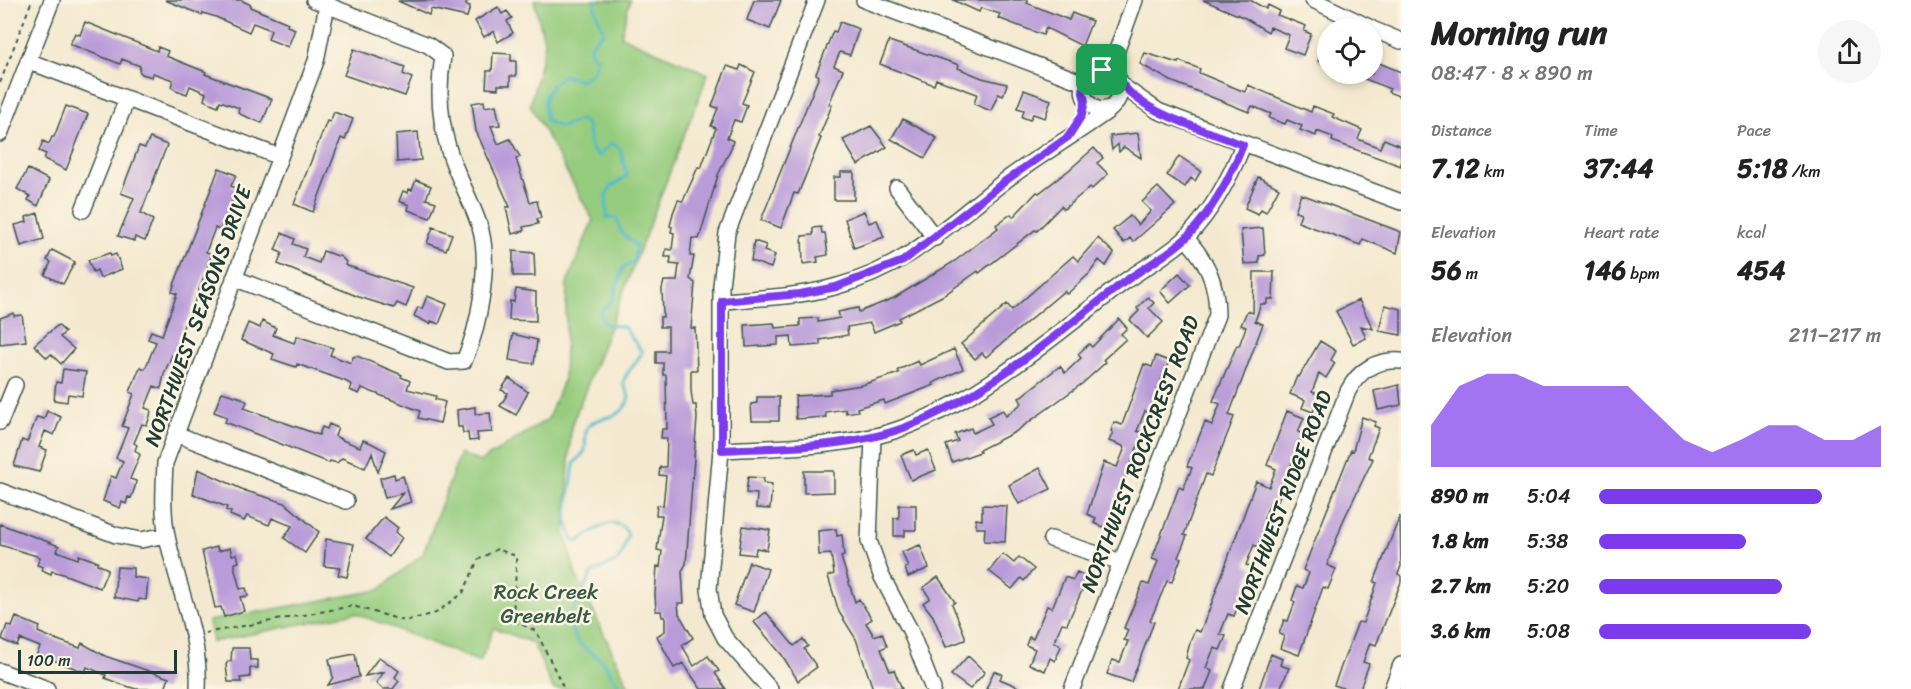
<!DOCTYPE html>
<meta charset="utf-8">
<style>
body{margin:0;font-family:Sriracha,sans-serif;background:#f6f6f6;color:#222;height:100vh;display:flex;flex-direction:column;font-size:22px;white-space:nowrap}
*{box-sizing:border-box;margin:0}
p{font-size:20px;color:#767676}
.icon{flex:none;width:33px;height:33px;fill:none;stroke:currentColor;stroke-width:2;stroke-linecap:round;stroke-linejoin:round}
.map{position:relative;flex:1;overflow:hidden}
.panel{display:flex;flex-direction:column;background:#fff;width:510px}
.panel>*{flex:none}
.fabs{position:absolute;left:1317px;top:18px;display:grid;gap:12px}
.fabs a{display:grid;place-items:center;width:66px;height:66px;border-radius:50%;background:#fff;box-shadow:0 3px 9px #0003;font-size:30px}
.scale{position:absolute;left:18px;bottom:15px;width:159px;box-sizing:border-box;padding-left:6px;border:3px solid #1f3d34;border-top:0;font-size:16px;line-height:21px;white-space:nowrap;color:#1f3d34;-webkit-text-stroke:4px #fcf5e5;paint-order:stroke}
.pin{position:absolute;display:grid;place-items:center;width:51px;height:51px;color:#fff;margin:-26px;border-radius:12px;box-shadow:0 3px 9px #0006}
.round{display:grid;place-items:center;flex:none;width:63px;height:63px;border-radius:32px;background:#f6f6f6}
.summary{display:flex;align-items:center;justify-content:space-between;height:102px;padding:0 30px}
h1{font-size:33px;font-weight:700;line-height:45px}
.figures{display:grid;grid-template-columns:repeat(3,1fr);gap:9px;height:102px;padding:6px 30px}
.figures div{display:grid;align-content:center}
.figures b{font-size:26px;font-weight:700}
.figures small{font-size:16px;font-weight:400}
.figures p{font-size:16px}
.chart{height:168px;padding:12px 30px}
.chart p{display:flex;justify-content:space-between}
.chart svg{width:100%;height:108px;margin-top:6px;fill:#7c3aed;opacity:.7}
ul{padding:0 30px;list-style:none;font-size:20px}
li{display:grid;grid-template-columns:96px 72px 1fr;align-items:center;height:45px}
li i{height:15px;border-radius:8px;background:#7c3aed}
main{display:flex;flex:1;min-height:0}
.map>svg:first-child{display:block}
.green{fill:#95cc7e;stroke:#5a8459;stroke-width:1.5}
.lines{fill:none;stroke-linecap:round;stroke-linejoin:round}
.stream{stroke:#4eb9cb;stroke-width:3}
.building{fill:#b99bd9}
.minor-casing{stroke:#3f574b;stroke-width:18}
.path{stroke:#3f574b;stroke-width:2;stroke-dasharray:4.5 4.5;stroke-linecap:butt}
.minor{stroke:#fff;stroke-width:15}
.route-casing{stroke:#fff;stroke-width:12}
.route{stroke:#7c3aed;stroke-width:8}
.labels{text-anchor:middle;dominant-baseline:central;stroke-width:5;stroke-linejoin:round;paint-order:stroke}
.street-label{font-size:21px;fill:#1f3d34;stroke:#fcf5e5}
.park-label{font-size:21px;fill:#375a43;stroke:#fcf5e5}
</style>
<main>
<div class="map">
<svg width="1401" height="689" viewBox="0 0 1401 689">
<rect width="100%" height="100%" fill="#fcf5e5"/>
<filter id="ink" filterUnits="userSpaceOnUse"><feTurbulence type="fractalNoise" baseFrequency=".0167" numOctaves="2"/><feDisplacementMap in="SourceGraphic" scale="12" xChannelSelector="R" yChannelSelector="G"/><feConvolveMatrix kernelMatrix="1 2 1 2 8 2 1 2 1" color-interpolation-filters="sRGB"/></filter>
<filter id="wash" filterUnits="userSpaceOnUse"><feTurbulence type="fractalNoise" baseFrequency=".008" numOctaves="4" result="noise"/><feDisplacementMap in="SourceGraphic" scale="24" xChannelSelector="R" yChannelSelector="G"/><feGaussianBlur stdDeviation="1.35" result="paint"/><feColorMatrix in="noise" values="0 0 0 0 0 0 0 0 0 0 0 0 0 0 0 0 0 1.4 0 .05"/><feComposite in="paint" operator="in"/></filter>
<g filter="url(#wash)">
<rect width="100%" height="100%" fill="#f4e9d0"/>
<path class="green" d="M534,0H630L621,36L708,74L571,427L565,533L575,573L630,689H553L533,643L494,628L480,662L355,613L212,642L208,621L379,590L423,554L460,454L480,462L548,419L564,378L567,283L593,220L530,105L545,44Z"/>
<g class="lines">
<path class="stream" d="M596,0L595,8L604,33L597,37L590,47L591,54L597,58C595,71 590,76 579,80L563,75C544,92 542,97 546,121L560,127L580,120L587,125L591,149L599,156L611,143L620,148L627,176L611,187L606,195L607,218H617L621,232L636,246L634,262L623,268L612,301L600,312L604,324L624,327L642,352C636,365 627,369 623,383L629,396C623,426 595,411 586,430L585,451L574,464L566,519L573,540L577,542C594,532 615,510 628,534L622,554L617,561L592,573L569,618C575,654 590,645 606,666C613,676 613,681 624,689"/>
</g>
<g id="blocks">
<path class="building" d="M165,0H241L251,5L250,7L288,23L287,26L295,29L288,47L268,39L271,30L253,23L249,32L216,17L203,13L202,15Z
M467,0L466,5L470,6L467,17L431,9L429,15L398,1Z
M754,0H781L770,29L747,20Z
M953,0H1028L1027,3L1069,20L1072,13L1092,21L1082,46L1046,28L1043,35L998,18L1000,14L981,8L979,12Z
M1203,0H1250L1266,9L1268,5L1280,11L1277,15L1306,26L1304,31L1311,34L1303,55L1284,48L1289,35L1270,27L1268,32L1245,18Z
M498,7L502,14L507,11L512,18L507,21L513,33L498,42L494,31L484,37L475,21Z
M85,22L157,51L158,47L168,51L166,56L206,72L205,74L272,99L262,123L242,115L238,112L239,108L223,102L220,101L218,106L208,102L204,100L206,93L190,86L187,94L176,90L171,87L173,80L153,73L152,77L142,74L139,71L140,66L122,59L120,64L70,44L75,33L80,35Z
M840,22L859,29L850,55L840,52L834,66L843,70L829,104L832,105L819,137L821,138L798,194L794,193L781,228L761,220L819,76L816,74L833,31L836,32Z
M1327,38H1328V65L1318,61Z
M889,41L959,65L958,68L982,78L1007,84L1003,96L998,94L991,111L974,104L977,94L936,79L934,85L880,64Z
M354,49L405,67L403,74L412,78L405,96L344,75Z
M493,53L511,54V61H516V76H510V85H498V89L486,88L487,71H492Z
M1145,53L1178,63L1179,61L1200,69L1199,73L1245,92L1248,85L1311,112L1313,106L1334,114L1332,117L1362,130L1358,139L1380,148L1384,139L1401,146V166L1332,141L1333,137L1317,131L1316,136L1300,130L1302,126L1287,120L1285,124L1269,118L1271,114L1252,106L1249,112L1171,81L1140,64Z
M1372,60L1401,72V97L1388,92L1390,89L1353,74H1372Z
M741,65L755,72L742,103L747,105L745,111L741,122L734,120L727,138L733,141L732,146L718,175L699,239L692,238L690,256H694L690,279L695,283L691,328H695L697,370H691V391L693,405H696L697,418L686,564L682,571L684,603H678L679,614L693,638L682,645L694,666L708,656L719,671L715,673L726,689H701L683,663L674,668L657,636L665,631V617H662L661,611H656L655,594L657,566L660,567L662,551L657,550L662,515H656L657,505L663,506L666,476L659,475L660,467H666L667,438H661L662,429H667L666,375H663V363H656V351H668V327H660V317H663L662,289L664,281H677L679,265L670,264L671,257H665L666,249L672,250L674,233L671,232L672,227L670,226L673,213L678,200L683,201L698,167L701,168L716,128L711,126L718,108L712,106L727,66L739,70Z
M1024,90L1051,100L1045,118L1033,114L1030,120L1022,117L1024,110L1017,108Z
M484,101L485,107L496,105L500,125L491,126L498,144L510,139L520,157L516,159L530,202L537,201L541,218L537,219L538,224L523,227L524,231L512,234L506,207H510L476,131L472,103Z
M66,106L88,114L66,170L44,159L46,154L39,151L43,141L49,144L52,137H54Z
M334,112L353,119L345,140L341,138L313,212L294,204L327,121L330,122Z
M903,119L937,138L925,158L891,139Z
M871,126L887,147L858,165L843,140Z
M418,132L421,160L397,162L396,134Z
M1138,133L1141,158L1124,147L1119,152L1118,144L1112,150L1110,136Z
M150,138L167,145L141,213L153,220L145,241L135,237L134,241L118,236L134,198L121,193L139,146L145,148Z
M1094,148L1103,158L1097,163L1108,174L1092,189L1090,187L1064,209L1061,206L1037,231L1035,230L979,273L978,271L944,295L899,318L900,321L874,332L870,323L847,327L848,335L820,340V345L792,347L791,336L778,337V345L746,347L745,325L774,323L775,328L800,326V319L818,318V322L840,318L838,312L858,308L859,312L894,298L955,261L998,228L996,225L1011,214L1013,217L1037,192L1039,193L1069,170Z
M1179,156L1201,171L1195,181L1191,178L1185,187L1167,175Z
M219,168L236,175L231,186L238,189L220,230L215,228L206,252L212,254L187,323L185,322L174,356L172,355L164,374L161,389L154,386L145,408L151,410L150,416L147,425L142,424L134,443L137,445L135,450L140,455L130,479L136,481L135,487L131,498L128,497L126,504L122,502L120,508L103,501L111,476L116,478L123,461L116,458L128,428L122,426L134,394L130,392L140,367L145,369L156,342L148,339L151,331L162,335L177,294L172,292L174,285Z
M28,169L49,180L38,206L28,200L30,196L17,189Z
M841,172H854V200H834V177H841Z
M1258,177L1279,188L1266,212L1261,209L1258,214L1245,208Z
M416,180L431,186L426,199L436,202L430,218L408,210L409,205L399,201L403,191L408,193L409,189L412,190Z
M1158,187L1175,205L1133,242L1130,238L1124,243L1113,230L1130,216L1138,225L1151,211L1142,202Z
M1301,194L1401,232L1397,253L1363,239L1360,245L1298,222L1301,213L1295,211Z
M864,211L869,223L877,220L884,237L854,248L845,219Z
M38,213L44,239L21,246L15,225L27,222L26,217Z
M433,227L452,234L446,250L427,243Z
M821,227L822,233H825L828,255L817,257L818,262L803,264L802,236L813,235V228Z
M1263,228L1265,255L1259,256V263L1244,264L1241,230Z
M282,233L295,239L293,244L306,249L303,257L319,263L323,251L341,257L346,262L345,265L413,288L406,307L397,303L394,308L359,297L278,264L282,253L275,250Z
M1098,238L1114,253L1106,266L1099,260L1089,274L1067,294L1064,291L986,357L982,353L975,359L961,344L1007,304L1012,310L1073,256L1078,261Z
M754,241L766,245L764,251L775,255L771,268L751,261Z
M52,250L75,262L63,284L45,275L51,262L47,260Z
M513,251L534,253L535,276H513Z
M110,253L111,256L116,254L122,269L100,278L97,270L93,272L88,260Z
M1254,272H1274L1273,299H1267V304H1261L1255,321L1263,324L1229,415L1234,417L1211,476L1206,474L1184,535L1187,536L1178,557L1181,558L1172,582L1167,581L1150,621L1154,622L1131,682L1107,674L1112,660L1120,662L1128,641L1124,640L1128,630L1124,628L1143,583L1149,585L1158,561L1152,559L1179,487L1183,489L1192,468L1187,466L1205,422L1212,425L1220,404L1213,401L1237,345L1239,346L1246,327L1241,325L1247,311L1253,313Z
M1179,273L1190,285L1170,303L1160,291Z
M516,289L536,292V321L509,320L510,301L514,302Z
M427,296L447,304L439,324L431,321L430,324L414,316L418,307L422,309Z
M1148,297L1154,303L1149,308L1163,322L1147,338L1130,320L1139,311L1137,308Z
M1359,300L1373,329L1361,326L1366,338L1353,344L1336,311Z
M1385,305L1401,309V335L1379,331Z
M14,313V316L22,315L26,341L0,344V318Z
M1119,319L1127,328L1121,334L1126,339L1103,360L1106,362L1083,383L1015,432L979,450L980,452L952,462L946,445L958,441L955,434L971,428L973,433L992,424L988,417L1003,410L1006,416L1022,403L1019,398L1060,366L1065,373L1081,358L1078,354L1089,344L1092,347Z
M262,321L276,328L273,335L294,343L297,336L333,348L330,355L351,363L353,357L357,356L402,375L401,377L410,381L407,389L436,396L435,399L445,402L440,423L418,418L420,411L362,388L359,394L350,390L352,385L345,381L297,364L296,367L272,359L274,354L241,340L248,323L260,328Z
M58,325L65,332L60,337L74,349L61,364L51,354L47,358L34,345Z
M513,334L537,340L534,364L509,360Z
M1320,341L1336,351L1331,360L1335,363L1326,378L1319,373L1312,392L1320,395L1313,412L1302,408L1305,400L1290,394L1297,376L1299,377Z
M954,349L963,369L933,383L934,385L885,404L884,400L857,408L858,411L846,413L845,409L825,412L826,417L796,419L795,396L830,394V390L862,385L899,373L898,370L918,361L920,365Z
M1156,356L1169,361L1155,396L1157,397L1151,413L1145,411L1137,431L1143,433L1120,491L1118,490L1106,528L1094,523L1096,518L1087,514L1104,462L1117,467L1124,450L1123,446L1109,441L1113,432L1111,431L1114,422L1122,425L1144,364L1152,367Z
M63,369L86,372L82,396L68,394L67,402L54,400L56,382L61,383Z
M509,378L528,392L516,415L500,406L508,393L501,390Z
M1399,385L1401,405L1378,410L1374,391Z
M222,392L242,398L247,402L244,408L319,435L322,427L327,429L329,424L338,428L335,436L342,440L360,447L363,440L371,443L386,451L378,472L372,453L365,468L342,458L337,463L330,461L329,463L225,422L227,417L214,412Z
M757,397H779V421H752L751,404L757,403Z
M475,407V414L490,413L492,432L477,433L478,440L469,441L468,433H463L462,427H458L457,410Z
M47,411L61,417L54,435L45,431L39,447L47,450L39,472L14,466L22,440L27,442L37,417L44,419Z
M1287,411L1304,418L1298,432L1303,434L1277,503L1271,500L1264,518L1270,521L1264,538L1261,537L1257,547L1254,545L1246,565L1253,567L1234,616L1228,614L1220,634L1226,636L1220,650L1214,648L1206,668L1212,671L1205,689H1178L1189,660L1186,658L1191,639L1195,630L1200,632L1210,608L1256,481L1269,487L1276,469L1267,465Z
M1362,417L1376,422L1374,426L1379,428L1368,457L1373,459L1344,519L1327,565L1336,569L1328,589L1323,587L1299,655L1280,648L1284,636L1279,634L1284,620L1288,621L1295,602L1292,600L1297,586L1303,588L1309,573L1303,570L1351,450L1353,451Z
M914,450L916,455L928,450L936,470L911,480L901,455Z
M1040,468L1051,489L1019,504L1009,485Z
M198,469L246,491L285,503L319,532L305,553L284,538L292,526L272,518L269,525L247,516L244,521L230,515L231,512L226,510L227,507L193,494Z
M804,471H834V492L804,493Z
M394,474L395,479L403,476L411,502L390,509L403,493L385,498L380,478Z
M748,477L764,478L763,483L772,484L770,509L756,508L757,494L746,493Z
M899,505H916V530H905V536H894V518H899Z
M982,505L1007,506L1005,542L984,541L985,528H976V519L982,520Z
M1400,516L1401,566L1398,574L1401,576V582L1376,645L1370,643L1363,662L1369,664L1360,689H1346L1334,685L1358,622L1363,623L1377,583L1374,582Z
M384,517L398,528L395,532L402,538L389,557L366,539Z
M0,524L59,546L57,551L78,559L79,555L98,562L97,564L108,569L100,588L63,574L52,571L51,574L42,570L43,567L37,565L40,557L0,545Z
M743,526L770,530L767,550L756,548L755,555L739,553Z
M836,529L837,536L842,535L844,556L841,557L855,602L859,599L872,619L866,623L874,636L882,633L887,646L881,649L890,671L894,670L902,689H873L856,639L839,612L828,576L834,574L831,554L819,555L818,531Z
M326,539L354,544L347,577L338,575L340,568L324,566Z
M920,545L929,568L908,577L905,568L908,567L902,552Z
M217,547L218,551L230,548L232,555L237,554L239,562L235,563V570L240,589L246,588L248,596L240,597L244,611L224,617L221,607L215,608L202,551Z
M1003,554L1014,563L1019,557L1034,569L1024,581L1021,578L1012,589L989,571Z
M749,562L768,569L754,612L734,605Z
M117,567L133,568V577L148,579L146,600L139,599L138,602L114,597Z
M1077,572L1088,577L1067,624L1062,623L1054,642L1061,646L1055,661L1050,658L1045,671L1029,664L1035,649L1026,645L1029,637L1033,639L1047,606L1052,608L1065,577L1073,580Z
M938,577L955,602L952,604L965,636V640L946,647L933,616L923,603L930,598L923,588Z
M766,612L794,646L803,639L808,646L804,649L817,667L798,681L782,655L754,622Z
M16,617L40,627L38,632L52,638L80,648L82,643L105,656L169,678L165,689H136L120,684L105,678L106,675L87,667L85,672L37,654L40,647L20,639L17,646L7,642L2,639L7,625L12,627Z
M232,648H249L250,660H258V668H250V677L240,678L241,682H228L226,665L228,661H231Z
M355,654L359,677L328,685L333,677L329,659Z
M1271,654L1282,659L1280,665L1289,668L1280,689H1259Z
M968,656L985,672L970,689L951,675Z
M379,657L399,671L395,677L399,681L393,689H383L376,683L384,672L365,676Z
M994,671L1002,674L1000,679L1023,689H986Z"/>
</g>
</g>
<g filter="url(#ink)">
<use href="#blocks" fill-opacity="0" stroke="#3f574b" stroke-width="1.5"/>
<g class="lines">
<g class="minor-casing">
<path id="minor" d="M864,0L1084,83
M1313,0L1371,28
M1372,29L1401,41
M28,61L280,157
M1109,72L1135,0
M1122,86L1158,111L1401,202
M0,134L52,0
M897,188L935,238
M83,210L127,99
M234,278L449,362L464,361C479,328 490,267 481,231C473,202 456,176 448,147C439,117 438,86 443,56L428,45L314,0
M722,301C759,298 798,297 834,287C909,268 951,221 1010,177C1042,154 1076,134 1108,111C1128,95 1125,67 1096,71C1078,82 1079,103 1100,110L1111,108
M0,422L15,385
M176,434L346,501
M873,436L869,541L881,575L910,630L933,689
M721,450C780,447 851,448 905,427C988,395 1055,335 1124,282C1144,267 1169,255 1187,237C1212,211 1230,178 1243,145
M0,491L116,535L141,540L166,535
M1051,539L1121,562
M0,671L47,689
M198,689C201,636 177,587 167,536C162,512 164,487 165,463L316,61L328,0
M770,689L725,638L713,615L709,589L721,450V286L727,233L817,0
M1072,689L1217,315C1217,282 1207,262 1186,238
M1232,689L1348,391C1359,370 1377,359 1401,361
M1392,689L1401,665"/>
</g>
<path class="path" d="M0,83L32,0
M205,633L353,606L405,621L436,613L463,593L478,560L497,549L516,556C517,578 512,599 514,621L536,631L564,689"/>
<use href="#minor" class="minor"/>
</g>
</g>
<g class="lines" filter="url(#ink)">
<g class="route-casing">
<path id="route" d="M1102,70L1118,78C1139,114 1205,129 1243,145C1230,178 1212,211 1187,237C1169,255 1144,267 1124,282C1055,335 988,395 906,427C851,448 780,447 722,450V301L800,294L836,287L903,261L1008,179L1068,137L1082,115L1085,101L1083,93L1084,83L1088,76Z"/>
</g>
<use href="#route" class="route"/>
</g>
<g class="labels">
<g class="street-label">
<text transform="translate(198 316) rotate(-70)">NORTHWEST SEASONS DRIVE</text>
<text transform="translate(1140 454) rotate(-69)">NORTHWEST ROCKCREST ROAD</text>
<text transform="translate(1283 502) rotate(-69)">NORTHWEST RIDGE ROAD</text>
</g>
<g class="park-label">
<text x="546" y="592">Rock Creek<tspan x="546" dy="24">Greenbelt</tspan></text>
</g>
</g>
</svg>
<div class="fabs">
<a><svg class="icon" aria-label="locate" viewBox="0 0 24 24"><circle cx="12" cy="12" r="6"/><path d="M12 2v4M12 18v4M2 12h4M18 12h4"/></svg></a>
</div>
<div class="scale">100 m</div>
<div class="pin" style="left:1102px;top:70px;background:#1e9e55"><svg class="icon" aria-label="arrive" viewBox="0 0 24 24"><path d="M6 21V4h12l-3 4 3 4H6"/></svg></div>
</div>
<section class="panel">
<div class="summary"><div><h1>Morning run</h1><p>08:47 · 8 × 890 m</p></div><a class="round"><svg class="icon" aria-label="share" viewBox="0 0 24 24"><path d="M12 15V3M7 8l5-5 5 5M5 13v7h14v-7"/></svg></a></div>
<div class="figures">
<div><p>Distance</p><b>7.12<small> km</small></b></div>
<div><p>Time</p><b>37:44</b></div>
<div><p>Pace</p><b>5:18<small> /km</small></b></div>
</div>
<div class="figures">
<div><p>Elevation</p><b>56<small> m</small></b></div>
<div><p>Heart rate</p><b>146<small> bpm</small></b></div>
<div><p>kcal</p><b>454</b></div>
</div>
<div class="chart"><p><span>Elevation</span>211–217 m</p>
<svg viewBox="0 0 160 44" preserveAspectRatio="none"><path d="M0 44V27L10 11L20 6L30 6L40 11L50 11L60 11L70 11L80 22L90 33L100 38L110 33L120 27L130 27L140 33L150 33L160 27V44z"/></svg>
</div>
<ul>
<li><b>890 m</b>5:04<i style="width:79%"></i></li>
<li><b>1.8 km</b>5:38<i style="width:52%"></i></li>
<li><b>2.7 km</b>5:20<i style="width:65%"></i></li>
<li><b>3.6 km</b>5:08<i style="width:75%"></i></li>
</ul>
</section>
</main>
